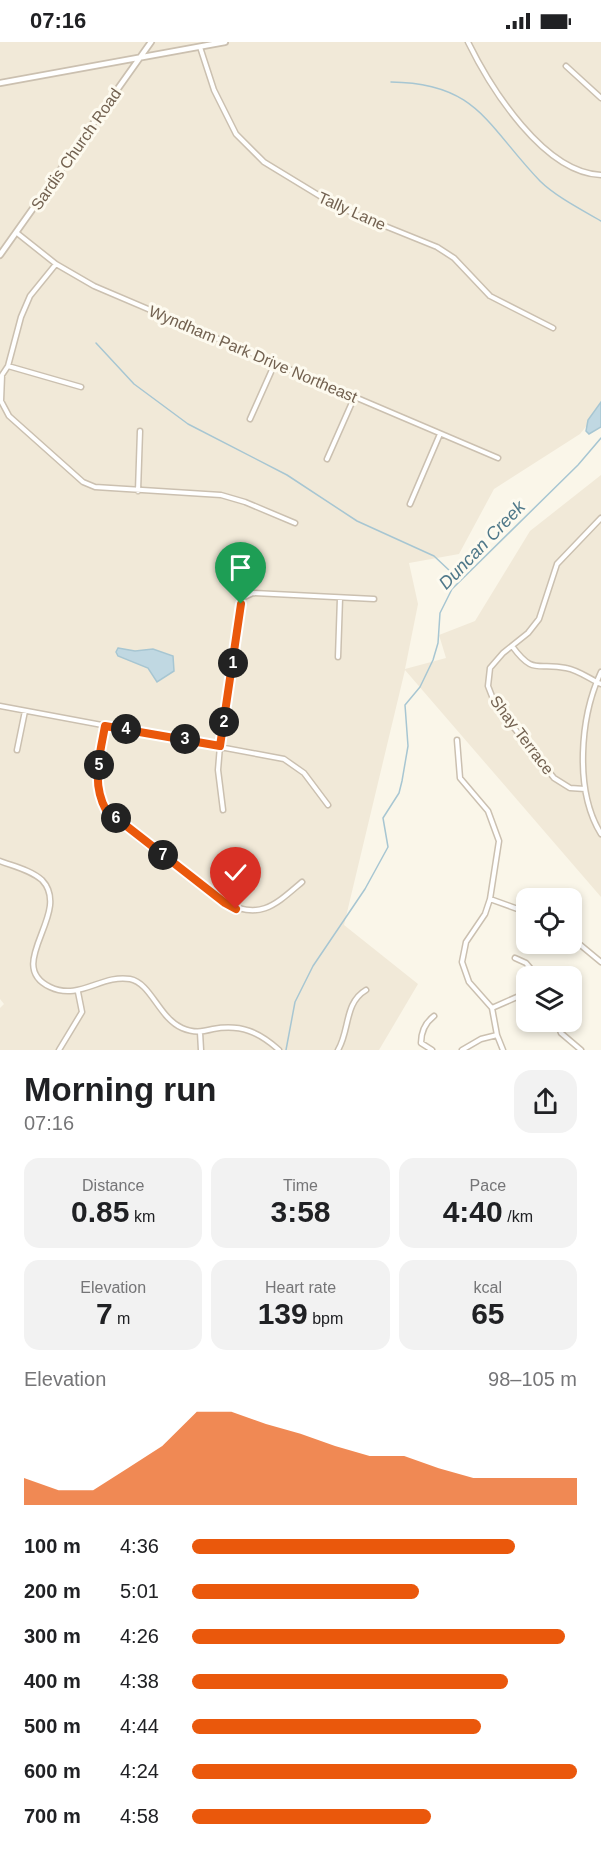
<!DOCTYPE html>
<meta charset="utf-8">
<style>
body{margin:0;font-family:Helvetica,sans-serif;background:#f2f2f2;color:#202124;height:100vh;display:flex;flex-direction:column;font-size:22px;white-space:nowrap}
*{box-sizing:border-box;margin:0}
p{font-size:20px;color:#757577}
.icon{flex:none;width:33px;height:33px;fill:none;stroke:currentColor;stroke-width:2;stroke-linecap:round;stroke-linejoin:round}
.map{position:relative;height:1008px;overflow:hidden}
.panel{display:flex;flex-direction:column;background:#fff;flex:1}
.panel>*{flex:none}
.controls{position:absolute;left:516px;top:846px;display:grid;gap:12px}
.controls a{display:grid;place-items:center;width:66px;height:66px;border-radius:12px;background:#fff;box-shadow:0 3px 9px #0003;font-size:30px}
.pin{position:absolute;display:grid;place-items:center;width:51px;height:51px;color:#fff;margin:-62px -26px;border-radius:50% 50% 50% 0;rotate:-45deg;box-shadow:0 0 6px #0007}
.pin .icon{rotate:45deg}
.km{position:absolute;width:30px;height:30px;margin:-15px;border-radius:50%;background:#222;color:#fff;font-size:16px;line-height:30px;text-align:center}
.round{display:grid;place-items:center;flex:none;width:63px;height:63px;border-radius:18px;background:#f2f2f2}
.headline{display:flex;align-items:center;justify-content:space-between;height:102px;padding:0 24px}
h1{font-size:33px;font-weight:800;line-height:45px}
.metrics{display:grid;grid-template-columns:repeat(3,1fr);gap:9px;height:102px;padding:6px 24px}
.metrics div{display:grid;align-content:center;border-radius:15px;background:#f2f2f2;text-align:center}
.metrics b{font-size:30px;font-weight:800}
.metrics small{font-size:16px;font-weight:400}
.metrics p{font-size:16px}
.chart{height:168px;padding:12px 24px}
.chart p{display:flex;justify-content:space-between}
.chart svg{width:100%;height:108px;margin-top:6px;fill:#ea580c;opacity:.7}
ul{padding:0 24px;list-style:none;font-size:20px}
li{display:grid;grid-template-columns:96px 72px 1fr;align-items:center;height:45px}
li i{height:15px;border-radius:8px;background:#ea580c}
.status{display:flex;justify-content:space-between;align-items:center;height:42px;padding:0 30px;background:#fff;direction:ltr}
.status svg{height:16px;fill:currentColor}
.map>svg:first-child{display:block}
.residential{fill:#f1e9d8}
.water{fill:#c0d8e2;stroke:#a7c6d2;stroke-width:1.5}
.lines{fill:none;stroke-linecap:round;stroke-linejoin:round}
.stream{stroke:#a7c6d2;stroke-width:1.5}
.minor-casing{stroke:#cbc0b0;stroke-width:7}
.tertiary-casing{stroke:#cbc0b0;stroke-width:8}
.minor{stroke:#fff;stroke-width:4}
.tertiary{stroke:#fff;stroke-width:4.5}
.route-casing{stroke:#fff;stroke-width:12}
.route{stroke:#ea580c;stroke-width:8}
.labels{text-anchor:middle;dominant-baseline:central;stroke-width:6;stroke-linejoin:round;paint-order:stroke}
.street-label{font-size:16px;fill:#726150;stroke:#fdfaef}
.water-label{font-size:18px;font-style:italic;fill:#4f7889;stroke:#fdfaef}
</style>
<div class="status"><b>07:16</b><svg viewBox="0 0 49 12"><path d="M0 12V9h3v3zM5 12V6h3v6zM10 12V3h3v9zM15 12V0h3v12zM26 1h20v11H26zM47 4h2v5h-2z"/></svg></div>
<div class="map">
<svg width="601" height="1008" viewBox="0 0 601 1008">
<rect width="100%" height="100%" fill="#faf6e9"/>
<path class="residential" d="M0,0H601V366L580,392L494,447L459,512L409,521L418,562L405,627L446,616L439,593L475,579L530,489L601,433V855L405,628L344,883L418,942L379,1008H0V966L4,962L0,957Z"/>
<path class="water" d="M601,360V385L589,392L586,389L588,378Z
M118,606L135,609L153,607L173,614L174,629L157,640L148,626L118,614L116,610Z"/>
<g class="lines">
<path class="stream" d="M391,40C478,41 487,84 540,139C555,154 582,168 601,179
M96,301L134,342L188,382L287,433L357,479L434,514L451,530L466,533
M286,1008L295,960L313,924L365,847L388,805L383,776L399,751L402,739L408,704L405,663L420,645L433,618L438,601L440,571L452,547L578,423L601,396"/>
<g class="minor-casing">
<path id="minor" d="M468,0C491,47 544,131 601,133
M200,5L214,48L236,92L264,120L338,165L437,205L454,216L490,254L553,286
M566,24L601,56
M17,191L56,222L94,244L498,416
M56,222L30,254L21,275L8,324L2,333L1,359L9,374L83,440L95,445L221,453L245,460L295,481
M8,324L81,345
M250,377L275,321
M327,417L354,356
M138,449L140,389
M410,462L440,392
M512,604C534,634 537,620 566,626C578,628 590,637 601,642
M338,615L340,556
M601,630C580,675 574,748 601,792
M0,664L284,717L304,731L328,763
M105,684C101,706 91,735 100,758C108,779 202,843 225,861C261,878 275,863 302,840
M457,698L460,736L488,769L499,799L490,857L485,872L466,900L462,920L469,940L492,966L497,993L503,1008
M17,708L25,669
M585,747L570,746L554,736L495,662L488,644L490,626L503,611L528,591L539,577L557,522L601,476
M223,768L218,728L220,704L242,556L253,551L374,557
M0,819C13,824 31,828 42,838C73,871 3,923 50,945C79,959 102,932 130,937C151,941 159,976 182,986C194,991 201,990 213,987C241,982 259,990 279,1008
M490,857L526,870
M572,896L601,920
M515,916L526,921L537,934
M492,966L526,951
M557,980L561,991L581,1008
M200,990L201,1008
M59,1008L82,970L78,950
M338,1008C350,988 344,961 366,948
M432,1008L421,1001C421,990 425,981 434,974
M462,1008L481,997L497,993"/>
</g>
<g class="tertiary-casing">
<path id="tertiary" d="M0,41L225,0
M0,213L151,0"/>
</g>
<use href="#minor" class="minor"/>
<use href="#tertiary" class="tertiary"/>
</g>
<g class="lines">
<g class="route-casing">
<path id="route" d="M236,867L225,861L106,768C91,741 100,712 105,684L220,704L241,562"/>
</g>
<use href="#route" class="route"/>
</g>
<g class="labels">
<g class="street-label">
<text transform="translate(76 107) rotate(-55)">Sardis Church Road</text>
<text transform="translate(352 169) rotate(24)">Tally Lane</text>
<text transform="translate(253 312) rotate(23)">Wyndham Park Drive Northeast</text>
<text transform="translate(522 693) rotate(53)">Shay Terrace</text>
</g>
<g class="water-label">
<text transform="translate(482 503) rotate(-46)">Duncan Creek</text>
</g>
</g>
</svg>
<div class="controls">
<a><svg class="icon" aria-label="locate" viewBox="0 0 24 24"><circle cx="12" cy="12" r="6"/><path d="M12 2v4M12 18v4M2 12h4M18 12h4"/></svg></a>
<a><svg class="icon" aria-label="layers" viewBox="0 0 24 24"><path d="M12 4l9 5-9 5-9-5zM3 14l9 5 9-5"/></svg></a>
</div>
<div class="pin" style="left:241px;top:562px;background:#1e9e55"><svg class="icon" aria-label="arrive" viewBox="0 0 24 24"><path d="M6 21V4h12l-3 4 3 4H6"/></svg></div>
<div class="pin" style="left:236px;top:867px;background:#d93025"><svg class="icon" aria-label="check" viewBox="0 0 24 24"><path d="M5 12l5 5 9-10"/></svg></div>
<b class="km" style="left:233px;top:621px">1</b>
<b class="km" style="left:224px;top:680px">2</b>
<b class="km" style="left:185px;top:697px">3</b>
<b class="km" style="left:126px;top:687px">4</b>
<b class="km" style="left:99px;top:723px">5</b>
<b class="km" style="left:116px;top:776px">6</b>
<b class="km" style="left:163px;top:813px">7</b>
</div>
<section class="panel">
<div class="headline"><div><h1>Morning run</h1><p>07:16</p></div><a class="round"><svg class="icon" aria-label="share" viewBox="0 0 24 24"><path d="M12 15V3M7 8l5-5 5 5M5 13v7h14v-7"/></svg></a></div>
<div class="metrics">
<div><p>Distance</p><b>0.85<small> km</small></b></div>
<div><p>Time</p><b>3:58</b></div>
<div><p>Pace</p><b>4:40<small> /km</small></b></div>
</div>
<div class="metrics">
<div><p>Elevation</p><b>7<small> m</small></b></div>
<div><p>Heart rate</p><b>139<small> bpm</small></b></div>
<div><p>kcal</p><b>65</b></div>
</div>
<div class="chart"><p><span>Elevation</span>98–105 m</p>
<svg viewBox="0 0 160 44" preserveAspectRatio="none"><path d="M0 44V33L10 38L20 38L30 29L40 20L50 6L60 6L70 11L80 15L90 20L100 24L110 24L120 29L130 33L140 33L150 33L160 33V44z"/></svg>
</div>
<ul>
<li><b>100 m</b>4:36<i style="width:84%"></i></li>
<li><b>200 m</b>5:01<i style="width:59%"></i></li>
<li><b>300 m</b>4:26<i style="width:97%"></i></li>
<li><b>400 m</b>4:38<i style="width:82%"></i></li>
<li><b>500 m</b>4:44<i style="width:75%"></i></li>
<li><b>600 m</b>4:24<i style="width:100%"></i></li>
<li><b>700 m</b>4:58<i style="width:62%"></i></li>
</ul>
</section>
